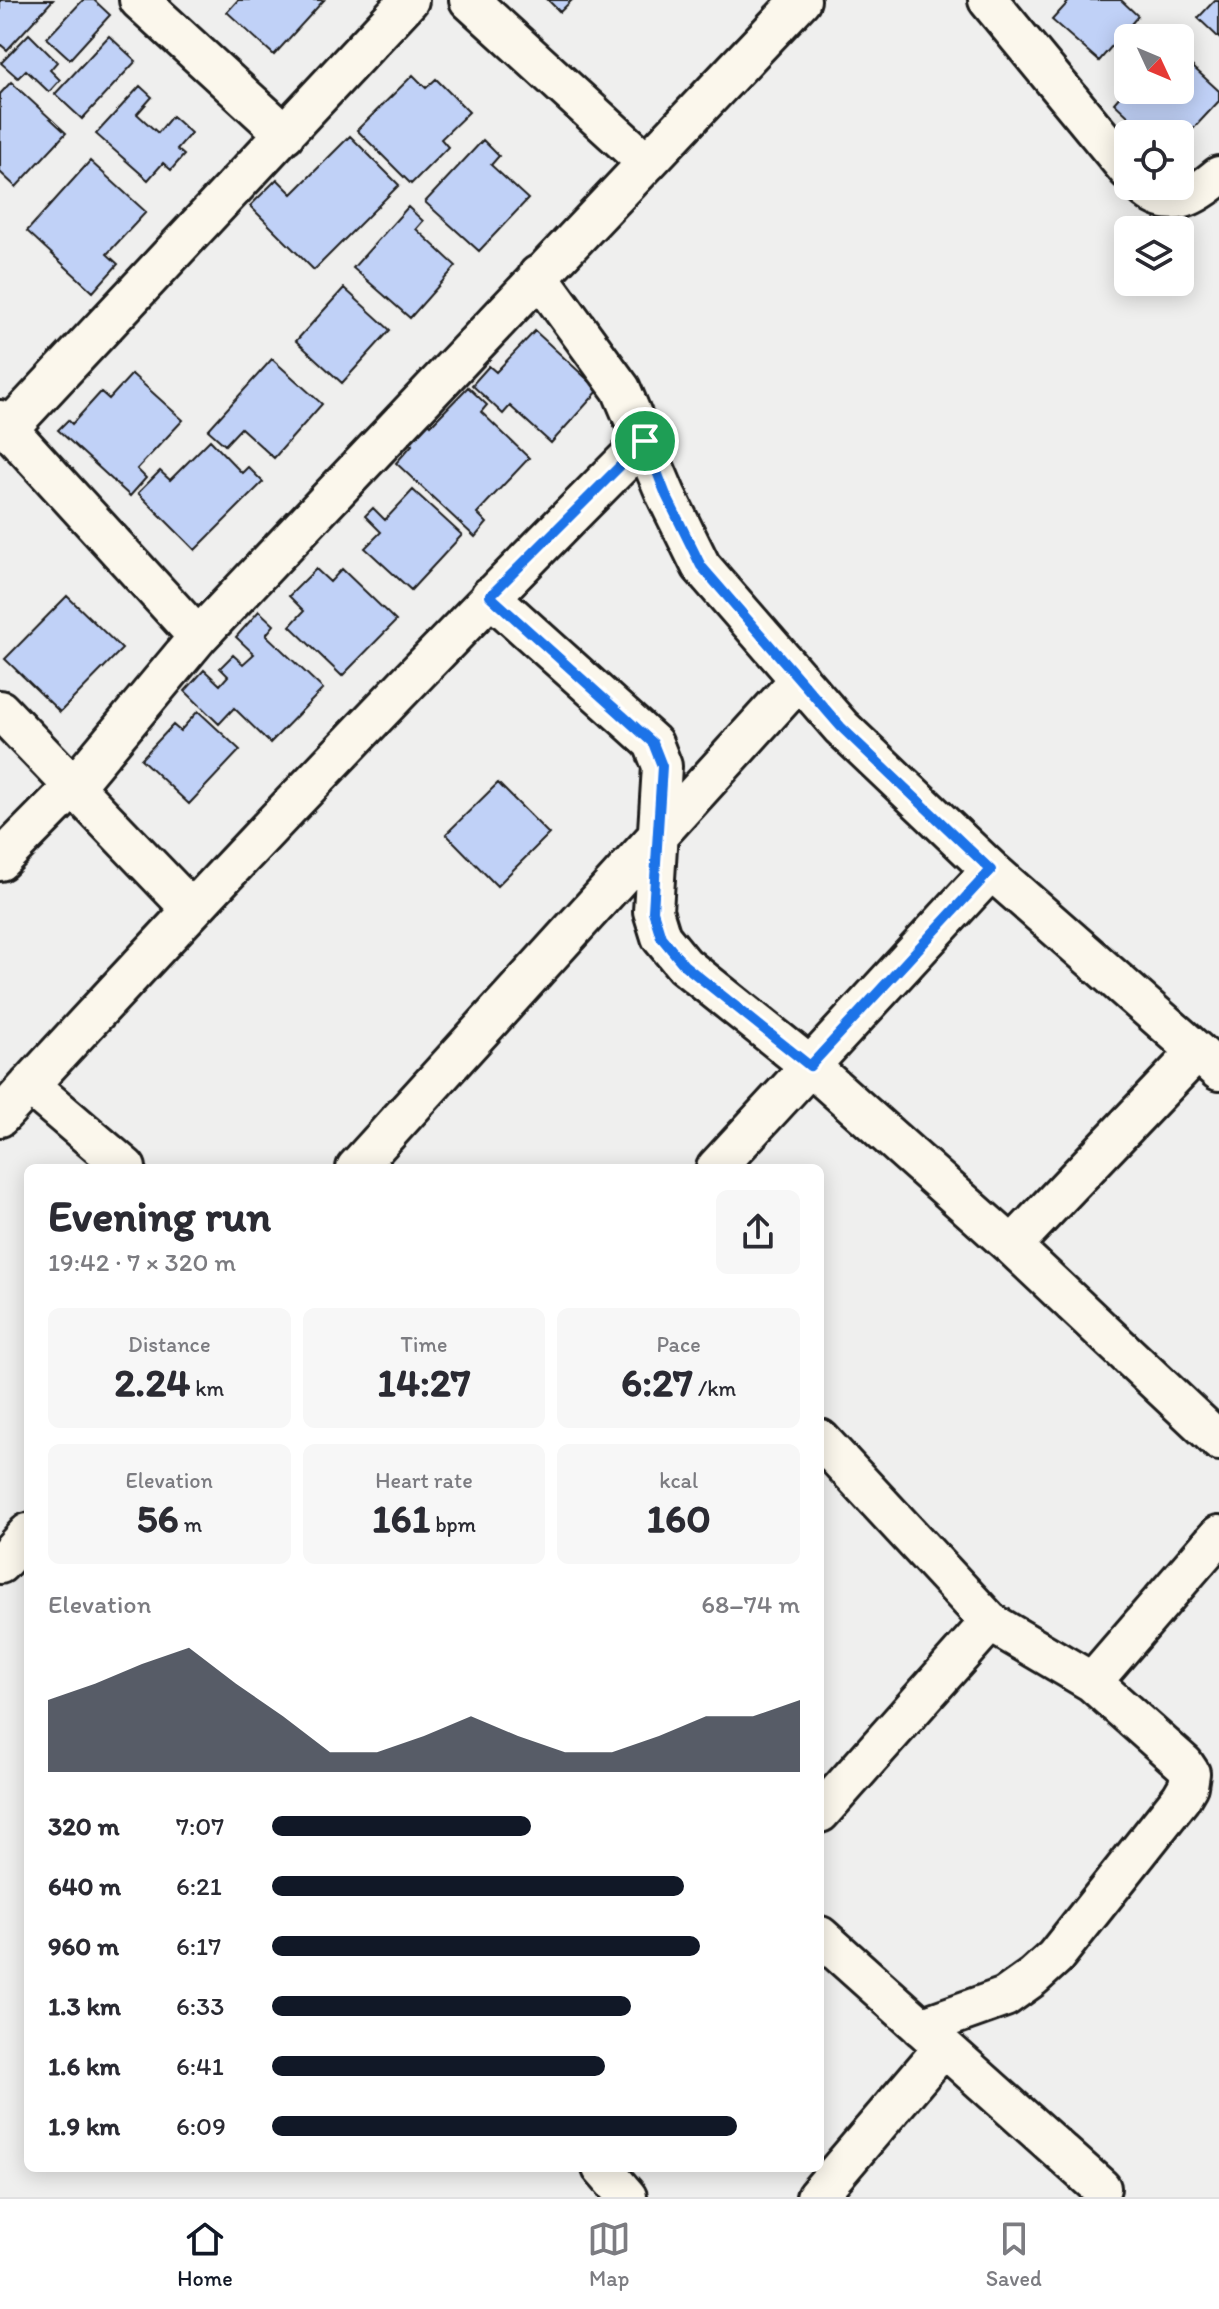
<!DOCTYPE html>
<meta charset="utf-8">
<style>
body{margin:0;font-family:Itim,sans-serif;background:#f7f7f7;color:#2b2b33;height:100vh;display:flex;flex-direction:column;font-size:30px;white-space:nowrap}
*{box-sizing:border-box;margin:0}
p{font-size:26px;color:#7c7c81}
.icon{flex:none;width:44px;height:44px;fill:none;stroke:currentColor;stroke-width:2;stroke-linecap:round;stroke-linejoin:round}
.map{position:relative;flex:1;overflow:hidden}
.panel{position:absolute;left:24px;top:1164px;width:800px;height:1008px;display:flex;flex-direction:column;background:#fff;border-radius:12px;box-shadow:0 4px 20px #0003}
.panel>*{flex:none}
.needle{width:52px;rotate:134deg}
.fabs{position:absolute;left:1114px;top:24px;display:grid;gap:16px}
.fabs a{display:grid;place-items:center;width:80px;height:80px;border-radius:12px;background:#fff;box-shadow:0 4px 20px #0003;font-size:40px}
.pin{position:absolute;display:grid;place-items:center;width:68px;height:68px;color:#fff;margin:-34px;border:4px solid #fff;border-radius:50%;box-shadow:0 2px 8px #0007}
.round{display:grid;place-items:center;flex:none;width:84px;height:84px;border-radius:12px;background:#f7f7f7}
.summary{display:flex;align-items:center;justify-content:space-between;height:136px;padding:0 24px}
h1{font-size:44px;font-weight:700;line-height:60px}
.stats{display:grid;grid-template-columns:repeat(3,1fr);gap:12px;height:136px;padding:8px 24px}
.stats div{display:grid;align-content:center;border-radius:12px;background:#f7f7f7;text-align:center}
.stats b{font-size:40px;font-weight:700}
.stats small{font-size:22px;font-weight:400}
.stats p{font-size:22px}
.chart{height:224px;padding:16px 24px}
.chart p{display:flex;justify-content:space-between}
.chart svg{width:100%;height:144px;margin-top:8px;fill:#111827;opacity:.7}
ul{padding:0 24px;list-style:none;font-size:26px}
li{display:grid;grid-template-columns:128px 96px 1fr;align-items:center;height:60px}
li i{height:20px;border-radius:10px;background:#111827}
.dock{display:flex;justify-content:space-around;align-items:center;height:112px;border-top:2px solid #e1e1e2;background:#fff;font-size:22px;color:#7c7c81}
.dock a{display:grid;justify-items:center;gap:4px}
.dock .on{color:#111827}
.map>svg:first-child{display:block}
.building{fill:#c0d1f7;stroke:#1c1c1c;stroke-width:2}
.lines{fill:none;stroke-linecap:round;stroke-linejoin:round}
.minor-casing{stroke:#1c1c1c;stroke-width:44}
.minor{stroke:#fbf7ec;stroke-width:38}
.route-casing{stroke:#fff;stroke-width:16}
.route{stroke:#1a73e8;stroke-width:10}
</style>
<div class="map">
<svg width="1219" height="2197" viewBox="0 0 1219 2197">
<rect width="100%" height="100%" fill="#efefee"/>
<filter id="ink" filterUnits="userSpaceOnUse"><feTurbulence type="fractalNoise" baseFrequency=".0125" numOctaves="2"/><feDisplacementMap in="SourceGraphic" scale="16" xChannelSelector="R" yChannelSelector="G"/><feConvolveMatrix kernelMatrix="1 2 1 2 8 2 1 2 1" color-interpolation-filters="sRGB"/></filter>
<g filter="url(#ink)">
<path class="building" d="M0,0H53L7,50L0,44Z
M83,0H94L110,15L70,59L47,38Z
M238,0H324L274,55L227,12Z
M548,0H572L560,12Z
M1070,0H1121L1138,16L1099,61L1052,20Z
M1215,0H1219V38L1198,18Z
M29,34L57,62L50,70L60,80L49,92L26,70L18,78L1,63Z
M109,36L136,61L82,119L55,94Z
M1180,55L1219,91V101L1180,143V134H1147L1114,103L1128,87V90H1180Z
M413,75L426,88L436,79L469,112L441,139L448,147L411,184L357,130Z
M11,82L66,133L16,187L0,172V94Z
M140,86L152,97L137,114L158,133L172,116L191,133L177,149L184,155L171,170L163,163L148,180L96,134Z
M350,136L399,185L314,270L250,206L277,179L292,194Z
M483,140L499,156L491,165L528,199L479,251L425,202Z
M90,161L146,212L107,254L118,264L93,292L27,231Z
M408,207L423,221L416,229L456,266L410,318L353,268Z
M344,288L390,330L342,383L296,341Z
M535,331L599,390L551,443L510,406L503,414L472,385L489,366L496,372Z
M272,359L322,404L274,458L241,428L225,445L208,430Z
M132,374L183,420L137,469L146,478L130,496L58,430L68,420L72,424L101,392L109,399Z
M468,387L487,405L481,412L529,458L477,513L487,523L475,537L396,463L412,445L403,435L421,416L431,425Z
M210,440L242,473L248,467L263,482L195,550L138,493L160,471L170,480Z
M413,490L462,535L411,590L365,548L381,532L365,516L373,508L385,520Z
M316,569L330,582L342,569L396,621L342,676L290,626L304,611L289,596Z
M67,596L122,649L60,712L5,659Z
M259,611L274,625L266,635L323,689L270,743L234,708L219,724L185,691L204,670L220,685L228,676L220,668L233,655L243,664L254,654L236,637Z
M198,711L240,750L189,804L141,759L173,725L180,731Z
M498,783L549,834L497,886L446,834Z"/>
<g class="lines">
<g class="minor-casing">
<path id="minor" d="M139,0L285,134
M469,0L647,163
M988,0L1128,170
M1143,186C1170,212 1194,197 1219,176
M538,275L621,389L666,495L701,566L841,727L991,870L716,1168
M0,420L198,637
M8,429L409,0
M490,596L653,743L662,766L653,911L661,937L684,965L810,1066L1012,1246L1219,1441
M0,710L191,909
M0,861L74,786L198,637L801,0
M991,870L1219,1071
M29,1085L126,1168
M0,1117C211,887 425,661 645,441
M356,1168L800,679
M1012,1246L1197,1052
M820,1439L990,1622L1092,1682L1184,1764L1190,1773L1188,1786L1181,1798L1055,1957L1033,1977L1005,1997L921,2027
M0,1564L28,1533
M1092,1682L1219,1535
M820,1813L990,1622
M820,1936L1101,2188
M602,2168L627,2197
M816,2197L944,2047"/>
</g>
<use href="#minor" class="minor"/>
</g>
</g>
<g class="lines" filter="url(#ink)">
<g class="route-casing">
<path id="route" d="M645,441L666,495L701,566L841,727L991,870L810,1066L684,965L661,937L653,911L662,766L653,743L490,596Z"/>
</g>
<use href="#route" class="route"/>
</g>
</svg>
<div class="fabs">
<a><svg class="needle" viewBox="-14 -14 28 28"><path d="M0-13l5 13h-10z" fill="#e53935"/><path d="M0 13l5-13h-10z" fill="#7c7c81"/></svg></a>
<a><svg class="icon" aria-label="locate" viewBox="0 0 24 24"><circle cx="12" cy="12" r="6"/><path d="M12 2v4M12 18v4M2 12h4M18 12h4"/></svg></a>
<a><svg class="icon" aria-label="layers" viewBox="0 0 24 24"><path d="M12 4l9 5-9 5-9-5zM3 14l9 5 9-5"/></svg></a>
</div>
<div class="pin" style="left:645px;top:441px;background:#1e9e55"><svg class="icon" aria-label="arrive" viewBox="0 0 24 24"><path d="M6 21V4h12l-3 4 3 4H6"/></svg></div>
<section class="panel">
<div class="summary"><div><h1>Evening run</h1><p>19:42 · 7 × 320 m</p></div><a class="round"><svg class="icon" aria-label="share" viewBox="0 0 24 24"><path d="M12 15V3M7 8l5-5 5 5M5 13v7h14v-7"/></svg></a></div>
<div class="stats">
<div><p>Distance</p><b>2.24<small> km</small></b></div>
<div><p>Time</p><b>14:27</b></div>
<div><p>Pace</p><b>6:27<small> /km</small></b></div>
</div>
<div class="stats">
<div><p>Elevation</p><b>56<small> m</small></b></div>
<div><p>Heart rate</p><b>161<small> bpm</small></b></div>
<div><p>kcal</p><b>160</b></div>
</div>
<div class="chart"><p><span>Elevation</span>68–74 m</p>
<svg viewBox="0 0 160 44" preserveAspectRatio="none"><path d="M0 44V22L10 17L20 11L30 6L40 17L50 27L60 38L70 38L80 33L90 27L100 33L110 38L120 38L130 33L140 27L150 27L160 22V44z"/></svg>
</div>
<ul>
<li><b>320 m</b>7:07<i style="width:49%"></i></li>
<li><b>640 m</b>6:21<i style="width:78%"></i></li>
<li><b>960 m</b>6:17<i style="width:81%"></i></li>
<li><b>1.3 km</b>6:33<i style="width:68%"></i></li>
<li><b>1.6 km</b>6:41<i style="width:63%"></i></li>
<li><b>1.9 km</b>6:09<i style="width:88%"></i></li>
</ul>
</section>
</div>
<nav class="dock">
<a class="on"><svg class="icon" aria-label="home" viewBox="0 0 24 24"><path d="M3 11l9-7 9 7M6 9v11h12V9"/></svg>Home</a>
<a><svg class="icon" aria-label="map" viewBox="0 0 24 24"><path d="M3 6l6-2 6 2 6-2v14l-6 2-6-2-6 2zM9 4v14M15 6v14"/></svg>Map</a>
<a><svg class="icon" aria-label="saved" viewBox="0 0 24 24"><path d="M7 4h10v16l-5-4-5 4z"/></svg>Saved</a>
</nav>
